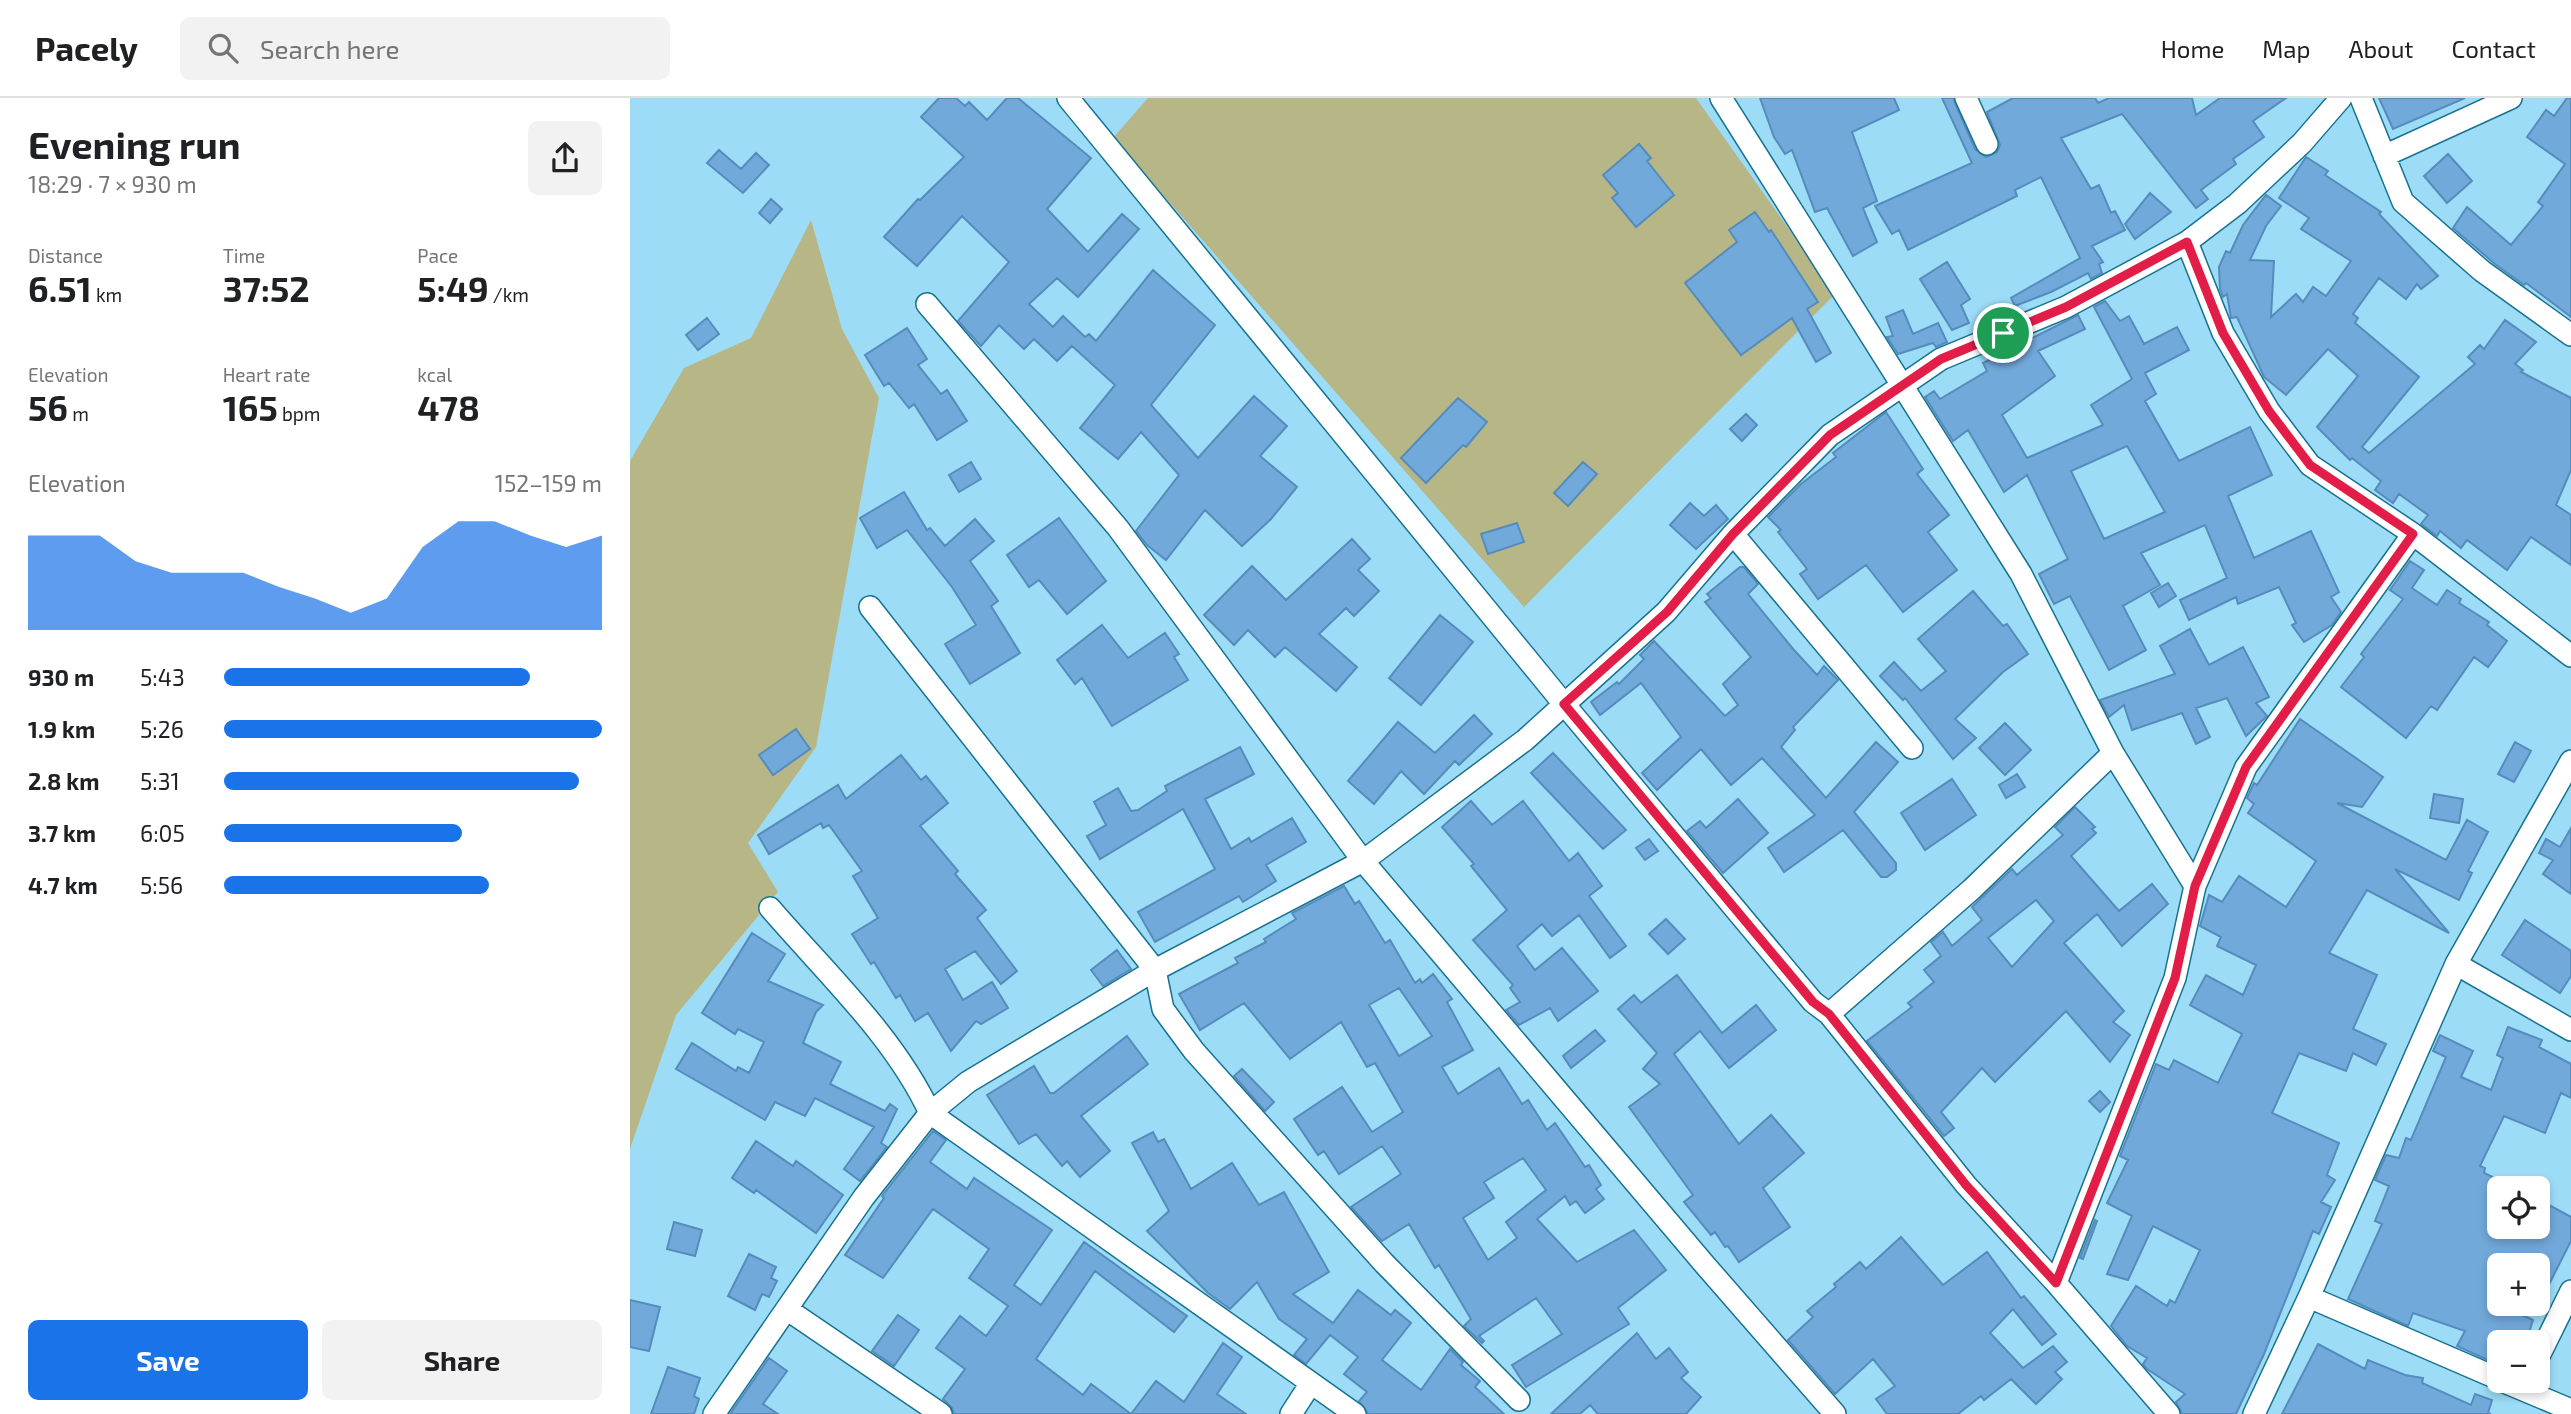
<!DOCTYPE html>
<meta charset="utf-8">
<style>
body{margin:0;font-family:"Exo 2",sans-serif;background:#f2f2f2;color:#202124;height:100vh;display:flex;flex-direction:column;font-size:26px;white-space:nowrap}
*{box-sizing:border-box;margin:0}
p{font-size:23px;color:#757577}
.icon{flex:none;width:38px;height:38px;fill:none;stroke:currentColor;stroke-width:2;stroke-linecap:round;stroke-linejoin:round}
.map{position:relative;flex:1;overflow:hidden}
.sheet{display:flex;flex-direction:column;background:#fff;width:630px}
.sheet>*{flex:none}
.fabs{position:absolute;left:1857px;top:1078px;display:grid;gap:14px}
.fabs a{display:grid;place-items:center;width:63px;height:63px;border-radius:10px;background:#fff;box-shadow:0 4px 10px #0003;font-size:35px}
.pin{position:absolute;display:grid;place-items:center;width:60px;height:60px;color:#fff;margin:-30px;border:4px solid #fff;border-radius:50%;box-shadow:0 2px 7px #0007}
.round{display:grid;place-items:center;flex:none;width:74px;height:74px;border-radius:10px;background:#f2f2f2}
.head{display:flex;align-items:center;justify-content:space-between;height:119px;padding:0 28px}
h1{font-size:38px;font-weight:700;line-height:52px}
.stats{display:grid;grid-template-columns:repeat(3,1fr);gap:10px;height:119px;padding:7px 28px}
.stats div{display:grid;align-content:center}
.stats b{font-size:35px;font-weight:700}
.stats small{font-size:19px;font-weight:400}
.stats p{font-size:19px}
.chart{height:196px;padding:14px 28px}
.chart p{display:flex;justify-content:space-between}
.chart svg{width:100%;height:126px;margin-top:7px;fill:#1a73e8;opacity:.7}
.button{display:flex;gap:14px;margin-top:auto;padding:14px 28px}
.button a{flex:1;height:80px;border-radius:10px;background:#1a73e8;color:#fff;font-size:28px;font-weight:700;line-height:80px;text-align:center}
.button a+a{background:#f2f2f2;color:#202124}
ul{padding:0 28px;list-style:none;font-size:23px}
li{display:grid;grid-template-columns:112px 84px 1fr;align-items:center;height:52px}
li i{height:18px;border-radius:9px;background:#1a73e8}
header{display:flex;align-items:center;gap:42px;box-sizing:border-box;height:98px;padding:0 35px;background:#fff;border-bottom:2px solid #e0e0e0}
header strong{font-size:33px}
nav{display:flex;gap:38px;margin-inline-start:auto;font-size:24px}
.search{width:490px;height:63px;background:#f2f2f2;display:flex;align-items:center;gap:18px;box-sizing:border-box;padding:0 24px;border-radius:10px;color:#757577;font-size:26px}
main{display:flex;flex:1;min-height:0}
.map>svg:first-child{display:block}
.grass{fill:#b7b686}
.building{fill:#72a9db;stroke:#558cbc;stroke-width:2;fill-rule:evenodd}
.lines{fill:none;stroke-linecap:round;stroke-linejoin:round}
.minor-casing{stroke:#177392;stroke-width:24}
.minor{stroke:#fff;stroke-width:21}
.route-casing{stroke:#fff;stroke-width:14}
.route{stroke:#e11d48;stroke-width:9}
</style>
<header>
<strong>Pacely</strong>
<div class="search"><svg class="icon" aria-label="search" viewBox="0 0 24 24"><circle cx="10" cy="10" r="6"/><path d="M15 15l6 6"/></svg>Search here</div>
<nav><a>Home</a><a>Map</a><a>About</a><a>Contact</a></nav>
</header>
<main>
<section class="sheet">
<div class="head"><div><h1>Evening run</h1><p>18:29 · 7 × 930 m</p></div><a class="round"><svg class="icon" aria-label="share" viewBox="0 0 24 24"><path d="M12 15V3M7 8l5-5 5 5M5 13v7h14v-7"/></svg></a></div>
<div class="stats">
<div><p>Distance</p><b>6.51<small> km</small></b></div>
<div><p>Time</p><b>37:52</b></div>
<div><p>Pace</p><b>5:49<small> /km</small></b></div>
</div>
<div class="stats">
<div><p>Elevation</p><b>56<small> m</small></b></div>
<div><p>Heart rate</p><b>165<small> bpm</small></b></div>
<div><p>kcal</p><b>478</b></div>
</div>
<div class="chart"><p><span>Elevation</span>152–159 m</p>
<svg viewBox="0 0 160 44" preserveAspectRatio="none"><path d="M0 44V11L10 11L20 11L30 20L40 24L50 24L60 24L70 29L80 33L90 38L100 33L110 15L120 6L130 6L140 11L150 15L160 11V44z"/></svg>
</div>
<ul>
<li><b>930 m</b>5:43<i style="width:81%"></i></li>
<li><b>1.9 km</b>5:26<i style="width:100%"></i></li>
<li><b>2.8 km</b>5:31<i style="width:94%"></i></li>
<li><b>3.7 km</b>6:05<i style="width:63%"></i></li>
<li><b>4.7 km</b>5:56<i style="width:70%"></i></li>
</ul>
<div class="button"><a>Save</a><a>Share</a></div>
</section>
<div class="map">
<svg width="1941" height="1316" viewBox="0 0 1941 1316">
<rect width="100%" height="100%" fill="#9ddcf7"/>
<path class="grass" d="M518,0H1066L1205,196L894,509L483,40Z
M181,122L212,231L249,300L186,649L118,745L148,794L46,917L0,1051V363L54,270L121,240Z"/>
<path class="building" d="M309,0H326L335,8L339,4L357,22L377,0H388L461,60L417,111L458,154L492,116L509,131L448,199L427,180L399,206L423,229L433,218L455,239L459,236L466,243L523,172L585,227L521,307L568,360L624,298L657,328L630,358L667,389L641,421L612,448L575,412L536,462L517,447L506,433L549,377L511,334L488,361L450,330L485,287L442,248L427,263L404,241L394,251L369,227L351,248L328,223L379,164L332,118L287,168L254,139L288,101L290,102L334,59L291,19Z
M1130,0H1264L1269,12L1222,34L1247,103L1233,110L1247,144L1223,158L1197,110L1185,114L1162,52L1155,56L1144,39Z
M1312,0H1323L1345,51L1356,59L1367,54L1370,47L1357,14L1383,0H1465L1468,5L1479,0H1562L1566,17L1590,0H1656L1623,23L1634,39L1603,61L1606,66L1571,92L1578,101L1566,110L1492,16L1431,40L1461,91L1469,87L1481,115L1485,113L1495,132L1462,148L1473,164L1469,166L1472,175L1461,181L1458,175L1421,194L1385,208L1381,200L1450,160L1411,79L1385,92L1387,98L1278,152L1269,132L1262,136L1245,108L1342,65Z
M1749,0H1835L1763,31Z
M1937,0H1941V219L1896,185L1894,187L1865,166L1823,130L1837,109L1881,147L1913,108L1908,104L1935,66L1897,39L1916,12L1924,18Z
M1009,46L1021,60L1017,63L1044,97L1006,129L982,100L988,95L973,77Z
M89,52L111,71L126,55L139,67L113,95L77,65Z
M1818,56L1842,83L1817,105L1794,78Z
M1676,59L1698,73L1695,77L1751,114L1749,116L1808,178L1791,191L1787,186L1776,201L1749,180L1723,216L1728,220L1725,225L1789,279L1732,349L1739,355L1845,266L1838,259L1850,247L1854,251L1875,222L1906,244L1885,266L1893,272L1891,274L1941,300V372L1926,407L1941,417V467L1901,439L1877,472L1837,442L1831,450L1810,433L1807,438L1791,426L1798,417L1769,396L1763,405L1745,392L1751,383L1722,360L1720,362L1687,329L1728,278L1698,251L1656,297L1634,279L1607,219L1601,220L1597,196L1593,199L1590,191L1589,169L1596,153L1600,155L1613,127L1636,97L1651,108L1636,128L1620,162L1644,163L1641,219L1666,196L1673,204L1683,189L1696,198L1721,163L1671,131L1679,120L1649,100Z
M1520,95L1541,114L1505,141L1495,126Z
M141,101L152,111L140,125L129,115Z
M1125,114L1139,134L1141,132L1188,204L1177,211L1201,255L1186,264L1162,220L1111,257L1055,185L1107,144L1099,132Z
M1317,164L1340,201L1331,207L1339,225L1322,232L1290,181Z
M1475,203L1490,223L1499,218L1514,246L1547,229L1559,252L1515,275L1526,296L1515,303L1549,363L1620,329L1642,377L1598,398L1624,460L1681,433L1709,494L1701,499L1711,514L1702,527L1674,544L1662,527L1666,525L1649,489L1608,506L1606,499L1559,522L1550,502L1597,480L1575,427L1511,455L1530,487L1493,508L1516,552L1479,572L1440,498L1424,506L1409,476L1438,461L1397,377L1374,394L1338,332L1323,343L1295,299L1304,293L1310,301L1357,273L1353,265L1448,217L1455,231L1408,253L1425,278L1372,317L1397,360L1473,327L1461,307L1502,281L1464,209ZM1497,348L1535,414L1474,441L1441,373Z
M1273,212L1283,236L1308,225L1317,244L1306,249L1303,245L1268,256L1257,239L1263,238L1256,219Z
M77,220L89,236L68,252L56,237Z
M277,230L297,261L288,267L311,296L317,292L337,323L307,342L284,306L279,310L259,285L254,288L235,257Z
M828,300L857,324L836,349L833,347L796,385L771,360Z
M1256,314L1293,371L1287,376L1319,417L1298,434L1327,472L1273,514L1236,467L1188,501L1170,476L1177,471L1148,434L1151,432L1138,419L1171,386L1206,359L1203,355Z
M1116,316L1127,327L1112,343L1100,331Z
M341,364L351,381L329,394L319,377Z
M953,364L967,376L938,408L924,395Z
M274,394L297,432L300,430L315,448L345,421L364,443L340,463L368,503L361,508L390,555L340,586L315,546L346,527L322,489L277,432L247,450L230,420Z
M1060,405L1074,418L1086,407L1098,421L1066,451L1040,427Z
M429,420L476,483L437,516L409,482L399,489L377,457Z
M887,425L894,444L858,456L851,436Z
M722,441L740,461L728,472L749,493L724,518L716,510L689,536L727,569L706,593L655,549L645,559L618,532L604,547L574,517L622,468L656,502Z
M1780,463L1794,472L1782,490L1807,507L1817,492L1831,501L1829,505L1859,524L1857,527L1877,543L1858,569L1844,559L1807,612L1801,608L1776,640L1711,589L1734,559L1731,556L1773,501L1760,492Z
M1110,469H1114L1128,486L1118,496L1164,552L1187,577L1194,568L1208,582L1163,629L1165,632L1151,649L1196,700L1246,644L1268,664L1224,714L1266,765V772L1257,779H1251L1213,732L1154,774L1138,750L1185,717L1132,660L1101,687L1071,651L1027,692L1012,675L1051,639L1011,585L970,617L961,604L987,584L989,586L1014,561L1010,557L1024,543L1095,618L1108,607L1093,586L1121,559L1075,504L1081,500L1077,496Z
M1538,485L1546,498L1529,509L1521,495Z
M1343,493L1373,528L1377,526L1398,556L1373,574L1325,621L1346,640L1323,661L1275,600L1273,602L1250,578L1264,564L1291,593L1316,573L1288,541Z
M810,517L843,544L791,607L759,580Z
M472,527L498,560L535,535L549,556L544,559L558,582L482,628L452,580L445,586L427,562Z
M1560,531L1579,567L1613,549L1639,599L1626,605L1637,618L1616,638L1597,600L1566,610L1580,639L1566,646L1552,615L1502,632L1494,607L1479,619L1470,602L1545,576L1530,548Z
M844,617L862,636L829,667L825,663L794,696L771,673L744,706L718,683L768,624L805,655Z
M1670,621L1753,679L1732,709L1707,705L1816,762L1837,722L1858,734L1838,773L1842,775L1829,802L1765,771L1819,835L1737,792L1699,855L1747,877L1723,931L1756,946L1746,967L1723,955L1716,973L1669,955L1642,1015L1709,1045L1697,1077L1705,1082L1691,1104L1701,1109L1689,1136L1683,1133L1634,1256L1606,1316H1552L1546,1304L1555,1296L1517,1271L1513,1266L1517,1260L1497,1248L1481,1228L1506,1188L1537,1208L1540,1202L1545,1205L1570,1152L1523,1128L1498,1182L1477,1176L1502,1118L1477,1105L1498,1062L1490,1058L1526,966L1539,972L1544,962L1588,985L1612,936L1560,907L1576,877L1613,897L1626,867L1587,848L1591,839L1570,828L1579,797L1592,804L1609,778L1656,809L1686,763L1618,715L1624,706L1617,700L1624,685L1627,687Z
M1375,625L1401,652L1375,677L1349,650Z
M166,631L180,651L143,677L129,657Z
M1885,644L1901,653L1884,684L1868,676Z
M610,649L624,676L575,701L601,751L619,740L621,744L662,720L676,744L636,767L646,783L613,804L609,798L525,844L508,814L585,771L553,711L470,761L457,738L476,727L464,704L488,690L501,713L508,712L537,693L535,688Z
M923,655L996,732L973,751L901,675Z
M271,657L291,682L296,678L318,705L290,728L328,773L325,776L356,812L347,820L387,873L371,886L345,853L315,871L333,902L362,884L378,910L351,926L346,923L321,953L298,915L285,923L270,897L266,900L244,864L241,866L222,836L248,820L223,778L232,773L199,727L193,730L191,725L139,756L128,737L208,687L216,701Z
M1387,676L1395,689L1376,700L1369,687Z
M1322,681L1346,717L1295,752L1271,715Z
M1804,696L1833,701L1829,725L1800,720Z
M1108,701L1138,735L1093,775L1057,733L1070,723L1076,730Z
M841,703L862,727L893,703L939,763L948,755L972,788L959,798L996,848L980,860L949,817L922,838L912,826L887,848L905,872L932,850L968,893L928,923L920,910L889,927L876,912L890,904L880,890L883,887L843,842L877,812L841,768L844,766L812,729Z
M1445,709L1465,729L1462,731L1466,735L1441,758L1489,813L1522,786L1538,806L1492,848L1467,816L1434,845L1494,913L1483,924L1500,937L1480,964L1436,913L1365,984L1352,970L1311,1014L1324,1030L1314,1038L1237,943L1282,909L1278,905L1304,884L1294,872L1311,858L1301,844L1313,834L1322,848L1352,822L1342,809L1382,771L1387,777L1433,737L1425,729ZM1406,802L1424,823L1382,869L1358,840Z
M1941,730V796L1913,776L1923,762L1909,755L1916,741L1930,749Z
M1019,741L1028,753L1015,762L1006,750Z
M714,788L725,806L729,803L755,845L760,842L785,885L790,881L792,885L803,876L822,901L817,904L843,952L812,969L828,996L869,970L892,1006L898,1002L917,1032L925,1025L955,1069L959,1067L971,1087L966,1091L974,1101L955,1115L946,1103L940,1107L935,1098L907,1121L947,1164L1004,1132L1036,1172L988,1210L999,1226L896,1289L882,1267L932,1236L906,1200L849,1238L854,1243L852,1245L834,1228L841,1221L809,1167L805,1170L779,1126L752,1143L721,1109L771,1076L752,1048L709,1076L694,1053L688,1057L664,1021L712,989L742,1034L773,1014L745,965L737,969L711,924L660,961L614,905L570,932L549,896L608,865L605,860L636,844L634,841L666,821L662,815ZM769,890L802,938L769,958L739,907ZM893,1060L916,1092L876,1124L887,1140L858,1162L833,1120L864,1100L854,1084Z
M1036,821L1055,841L1038,856L1019,836Z
M1895,822L1941,853V878L1930,895L1872,857Z
M122,835L155,856L138,883L193,907L186,914L173,945L211,964L200,986L255,1013L260,1006L267,1011L251,1045L257,1049L230,1083L214,1071L244,1029L185,1000L175,1018L145,1004L135,1022L46,971L62,945L106,973L108,969L119,975L134,944L108,931L105,936L72,915Z
M487,852L501,871L473,888L461,872Z
M1047,877L1092,935L1126,907L1146,932L1099,970L1070,933L1044,956L1109,1046L1141,1017L1174,1055L1133,1090L1160,1129L1109,1164L1098,1148L1095,1149L1085,1134L1081,1137L1054,1104L1063,1097L999,1009L1030,986L1013,971L1027,955L988,911L1004,897L1011,905Z
M1878,929L1912,942L1909,949L1941,966V1000L1931,995L1915,1035L1874,1018L1850,1068L1855,1070L1854,1075L1869,1082V1129H1908V1101L1941,1119V1143L1908,1208V1167H1869V1206L1903,1222L1896,1244H1869V1267L1827,1248L1835,1233L1783,1215L1778,1228L1718,1201L1752,1126L1745,1123L1759,1088L1745,1082L1756,1057L1769,1060L1776,1040L1781,1042L1816,959L1803,953L1810,937L1843,953L1831,979L1861,992L1873,960L1867,957Z
M965,932L975,943L941,970L933,958Z
M497,938L518,966L451,1018L480,1053L450,1079L437,1063L432,1068L406,1036L389,1046L357,997L404,968L420,995H424Z
M612,971L644,1004L635,1013L604,978Z
M1470,993L1480,1004L1470,1014L1459,1003Z
M303,1033L316,1042L300,1064L337,1091L344,1080L422,1132L384,1187L411,1207L454,1144L557,1218L544,1234L465,1173L406,1261L453,1297L461,1286L501,1316L526,1283L554,1304L593,1245L612,1259L587,1296L616,1316H324L322,1310L313,1301L335,1271L306,1250L330,1218L356,1238L378,1208L339,1180L359,1151L303,1111L253,1180L215,1157L254,1100L252,1098Z
M523,1034L528,1044L534,1041L561,1091L602,1065L629,1107L654,1094L699,1174L663,1196L703,1225L728,1192L761,1217L765,1212L781,1225L752,1262L791,1292L820,1251L833,1264L831,1267L850,1283L845,1289L874,1316H738L729,1303L737,1294L714,1276L728,1259L700,1237L676,1266L664,1257L677,1241L649,1221L627,1184L600,1211L578,1195L517,1133L539,1113L502,1045Z
M126,1043L163,1068L166,1063L213,1097L186,1135L126,1092L124,1095L102,1080Z
M1465,1122L1467,1123L1453,1161L1450,1160Z
M44,1124L72,1132L65,1158L37,1151Z
M1271,1139L1313,1187L1357,1154L1391,1200L1394,1198L1426,1236L1412,1247L1383,1211L1360,1235L1393,1270L1423,1248L1437,1264L1425,1274L1432,1281L1406,1306L1381,1281L1354,1302L1351,1298L1328,1316H1257L1246,1301L1265,1288L1243,1261L1205,1296L1158,1242L1183,1219L1177,1213L1206,1189L1204,1186L1230,1164L1236,1171Z
M119,1156L146,1169L141,1180L147,1183L139,1199L132,1196L125,1212L98,1198Z
M0,1202L30,1209L19,1253L0,1249Z
M268,1217L289,1232L264,1268L242,1253Z
M1007,1235L1026,1261L1039,1250L1058,1274L1051,1280L1071,1299L1056,1316H968L960,1307L950,1316H921Z
M1688,1246L1735,1271L1738,1262L1775,1277L1793,1280L1792,1285L1841,1307L1845,1296L1862,1302L1858,1315L1861,1316H1652Z
M139,1260L157,1273L133,1306L148,1316H100Z
M38,1269L70,1280L64,1298L69,1301L64,1316H21Z"/>
<g class="lines">
<g class="minor-casing">
<path id="minor" d="M438,0L934,606L1183,904L1199,916L1336,1087L1426,1185L1539,1316
M1091,0L1391,476L1483,655L1565,788
M1336,0L1357,46
M1731,0L1773,104L1852,173L1941,237
M1754,58L1881,0
M1557,144L1593,235L1639,313L1680,367L1783,436L1941,558
M297,206L488,430L733,763L1075,1167L1205,1316
M1103,436L1282,650
M240,509L525,872L533,911L564,953L754,1165L889,1302
M140,810C195,874 265,939 300,1015L725,1316
M1826,866L1941,932
M1199,916L1342,791L1483,655
M1426,1185L1545,880L1565,788L1616,669L1783,436
M1679,1199L1869,1281
M158,1212L311,1316
M1908,1260L1941,1193
M1872,1283L1941,1312
M84,1316L234,1099L300,1015L338,984L525,872L733,763L895,642L1036,514L1103,436L1200,337L1311,261L1436,209L1557,144L1607,106L1672,45L1711,0
M661,1316L681,1285
M1624,1316L1679,1199L1826,866L1941,663"/>
</g>
<use href="#minor" class="minor"/>
</g>
<g class="lines">
<g class="route-casing">
<path id="route" d="M1557,144L1593,235L1639,313L1680,367L1783,436L1616,669L1565,788L1545,880L1426,1185L1336,1087L1199,916L1183,904L934,606L1037,514L1103,436L1200,337L1311,261L1436,209Z"/>
</g>
<use href="#route" class="route"/>
</g>
</svg>
<div class="fabs">
<a><svg class="icon" aria-label="locate" viewBox="0 0 24 24"><circle cx="12" cy="12" r="6"/><path d="M12 2v4M12 18v4M2 12h4M18 12h4"/></svg></a>
<a>+</a>
<a>−</a>
</div>
<div class="pin" style="left:1373px;top:235px;background:#1e9e55"><svg class="icon" aria-label="arrive" viewBox="0 0 24 24"><path d="M6 21V4h12l-3 4 3 4H6"/></svg></div>
</div>
</main>
